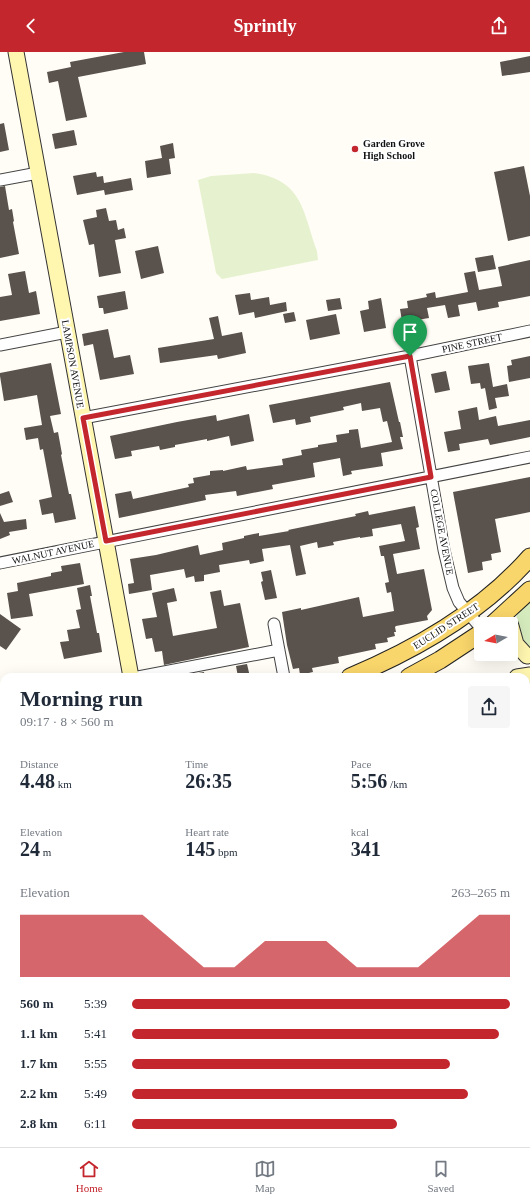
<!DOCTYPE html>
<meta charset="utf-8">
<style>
body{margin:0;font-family:Georgia,serif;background:#f6f6f7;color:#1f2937;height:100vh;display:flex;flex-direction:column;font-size:15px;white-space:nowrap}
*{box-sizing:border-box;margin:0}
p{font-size:13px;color:#747a83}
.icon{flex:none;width:22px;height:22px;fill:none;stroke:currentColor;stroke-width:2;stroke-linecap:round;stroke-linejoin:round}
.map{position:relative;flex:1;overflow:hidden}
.sheet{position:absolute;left:0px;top:621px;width:530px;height:474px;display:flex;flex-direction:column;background:#fff;border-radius:12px 12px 0 0;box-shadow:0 4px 16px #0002}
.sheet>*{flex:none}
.needle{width:26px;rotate:260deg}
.buttons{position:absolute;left:474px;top:565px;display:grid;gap:8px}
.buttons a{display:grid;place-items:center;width:44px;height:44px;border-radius:4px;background:#fff;box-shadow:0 4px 16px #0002;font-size:20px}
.pin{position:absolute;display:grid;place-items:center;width:34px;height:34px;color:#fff;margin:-41px -17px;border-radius:50% 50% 50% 0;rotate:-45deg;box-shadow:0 0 4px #0007}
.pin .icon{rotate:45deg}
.round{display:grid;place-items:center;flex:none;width:42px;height:42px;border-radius:4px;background:#f6f6f7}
.overview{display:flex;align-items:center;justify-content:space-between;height:68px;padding:0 20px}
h1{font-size:22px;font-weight:700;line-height:30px}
.stats{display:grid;grid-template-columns:repeat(3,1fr);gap:6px;height:68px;padding:4px 20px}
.stats div{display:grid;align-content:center}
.stats b{font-size:20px;font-weight:700}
.stats small{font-size:11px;font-weight:400}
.stats p{font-size:11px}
.chart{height:112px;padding:8px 20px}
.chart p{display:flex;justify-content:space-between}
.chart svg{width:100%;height:72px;margin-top:4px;fill:#c4262e;opacity:.7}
ul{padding:0 20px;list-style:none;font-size:13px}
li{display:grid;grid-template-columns:64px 48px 1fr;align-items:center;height:30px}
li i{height:10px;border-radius:5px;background:#c4262e}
header{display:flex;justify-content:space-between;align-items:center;height:52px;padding:0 20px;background:#c4262e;color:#fff;font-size:18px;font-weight:700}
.menu{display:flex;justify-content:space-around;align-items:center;height:56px;border-top:1px solid #e0e1e3;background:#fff;font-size:11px;color:#747a83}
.menu a{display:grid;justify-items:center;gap:2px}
.menu .active{color:#c4262e}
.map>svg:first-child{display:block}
.green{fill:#d5ebbd}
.pitch{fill:#e6f2cf}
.building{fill:#5a524d}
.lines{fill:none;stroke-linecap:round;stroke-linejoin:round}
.street-casing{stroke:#444;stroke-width:13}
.secondary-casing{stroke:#333;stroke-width:17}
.primary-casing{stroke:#222;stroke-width:19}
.street{stroke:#fff;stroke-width:11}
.secondary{stroke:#fff6b0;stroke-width:15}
.primary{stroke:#f9d66b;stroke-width:17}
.route-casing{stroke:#fff;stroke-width:8}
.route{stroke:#c4262e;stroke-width:5}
.poi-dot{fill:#c4262e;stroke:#fff;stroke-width:1.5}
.labels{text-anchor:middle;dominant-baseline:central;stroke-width:4;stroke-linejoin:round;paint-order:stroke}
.poi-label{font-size:10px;font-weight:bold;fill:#111;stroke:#fff;text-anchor:start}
.street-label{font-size:10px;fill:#111;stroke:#fff}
</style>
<header><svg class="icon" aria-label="back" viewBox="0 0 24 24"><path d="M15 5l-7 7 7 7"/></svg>Sprintly<svg class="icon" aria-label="share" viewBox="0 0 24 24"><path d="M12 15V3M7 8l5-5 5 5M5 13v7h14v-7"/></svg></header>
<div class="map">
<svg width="530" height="1095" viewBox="0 0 530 1095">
<rect width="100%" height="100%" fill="#fffdf5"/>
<path class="green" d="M530,548V597C519,588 515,574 517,561Z"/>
<path class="pitch" d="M254,121C303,128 303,160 317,199L318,208L222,227L216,221L198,128L211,124Z"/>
<path class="building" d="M124,0H144L146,12L78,25L87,65L66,69L58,29L49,31L47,20L71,15L70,10Z
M530,4V20L502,24L500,10Z
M4,71L9,98L0,100V72Z
M74,78L77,93L55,97L52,82Z
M173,91L175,106L169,107L171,122L147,126L145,109L162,106L160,94Z
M524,114L530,144V184L508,189L494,120Z
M96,120L97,125L103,124L104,131L131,126L133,138L105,143L104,138L77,143L73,124Z
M5,134L9,158L12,157L14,169L13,170L19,202L0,206V135Z
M106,156L109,169L116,168L118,178L124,176L126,186L115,188L121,221L99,225L94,192L89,193L83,168L97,165L96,158Z
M158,194L164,221L141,227L135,199Z
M493,203L496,217L478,220L475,206Z
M530,208V244L498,250L499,255L478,259L476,250L458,253L460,264L448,266L445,253L427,256L429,266L411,269L412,274L403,275L400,257L408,256L407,249L427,245L426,242L435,240L436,246L468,240L464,221L475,219L479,238L502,234L498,215Z
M25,219L29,241L36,239L40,262L0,269V245L12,243L8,222Z
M125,239L128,257L104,262L103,256H99L97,244Z
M250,241L251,248L269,245L270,253L286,250L287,259L255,266L254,260L239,263L235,243Z
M340,246L342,257L328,259L326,248Z
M381,246L386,276L364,280L360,259L369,257L368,249Z
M294,260L296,269L285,271L283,262Z
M336,262L340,282L310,288L306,268Z
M218,264L222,284L242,280L246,301L218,307L217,303L160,311L158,296L214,287L209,266Z
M108,277L114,306L130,303L134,322L100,328L93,292L84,294L82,282Z
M530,304V326L509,330L507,314L512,313L511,308Z
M51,311L61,362L50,364L54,381L58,380L62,402L61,403L69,442H71L76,467L55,471L53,461L42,463L39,448L52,445L43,397L40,398L38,386L26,388L24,376L42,373L37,343L4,349L0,324V321Z
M489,311L493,335L507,332L509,344L495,346L497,356L489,358L485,336L481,337L480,331L471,332L468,314Z
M446,319L450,338L435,341L431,322Z
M390,330L399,370H400L403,385H400L403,397L381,401L383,414L351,419L352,422L343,424L340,406L313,411L315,425L272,433L273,437L237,444L236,439L205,443L206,448L119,466L115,442L131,439L133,447L189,435L188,432L194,431L193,426L210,423V419L223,418V419L246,414L247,418L283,413L282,407L302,403L301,398L318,395V393L337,390L336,383L349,381V378L358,377L361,396L392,390L387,369L383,370L380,356L362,359L361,351L343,355L344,358L310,365L311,370L296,373L295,367L273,371L269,353Z
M477,355L479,368L496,364L498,374L530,368V385L490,393L488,387L459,392L460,398L448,400L444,380L461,377L458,359Z
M249,362L254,389L231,394L229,384L207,389V387L175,393V395L160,398L159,394L131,399L132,404L115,407L110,384L177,370L216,363L217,369Z
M530,425V460L495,467L501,500L491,502L492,508L482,510L483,518L468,521L453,440Z
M9,439L13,450L0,454V442Z
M415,454L419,475L416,476L420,497L393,502L397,522L424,517L432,558L427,564L428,568L396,574L395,575L396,580H394L395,584L387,586L388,590L375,592L376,597L338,605L339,611L312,616L313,620L300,623L299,616L293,617L287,593L282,560L301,556V558L359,545L363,565L394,559L391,540L387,541L385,531L389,530L384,504H381L379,494L405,489L401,472L372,477L373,484L360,486V485L333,490L334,493L318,496L317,490L300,494L306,522L296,524L290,493L262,497L264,509L250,512L249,508L219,513L220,520L204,523V529L195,530L194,524L186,526L184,517L150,523L152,538L129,542L128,532L134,531L130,507L156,503L198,493L200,503L223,498L222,491L244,486V484L259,481V484L289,479L288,478L356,464L355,462L368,459L369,463Z
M0,461L4,470L26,467L27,477L9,480L10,483L0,487Z
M80,511L84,532L29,542L33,564L11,567L7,541L18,539L17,531L51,524V521L62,519L61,514Z
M271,518L277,546L265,548L261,530L263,529L261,520Z
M90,533L92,544H90L97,581H99L102,600L64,607L60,590L69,589L67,578L80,576L76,558L81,557L77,536Z
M174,536L177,549L167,551L173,584L217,576L210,540L221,538L224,554L240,551L249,595L164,613L162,599L155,600L152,586L146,587L142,567L157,565L152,541Z
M0,562L21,577L6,598L0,594Z
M247,612L250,625H238L236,614Z
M204,620L205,625H175Z"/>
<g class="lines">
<g class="street-casing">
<path id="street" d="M0,128L38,121
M0,293L67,280
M410,304L444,498L453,536L459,550L481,576
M83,366L410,304L530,279
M0,511L530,405
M274,572L284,625
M138,625L279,598"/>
</g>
<g class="secondary-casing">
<path id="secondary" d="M16,0L131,625
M511,574L516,592L527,604
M517,625L530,623
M217,1091V1095"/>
</g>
<g class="primary-casing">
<path id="primary" d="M493,572L530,538
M350,625C417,597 482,560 530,505
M409,625L440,608L481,581
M0,704L4,703
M0,728L4,727"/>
</g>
<use href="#street" class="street"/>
<use href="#secondary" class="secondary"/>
<use href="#primary" class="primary"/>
</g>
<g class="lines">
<g class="route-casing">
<path id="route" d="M410,304L431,425L106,489L83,366Z"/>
</g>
<use href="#route" class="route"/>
</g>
<circle class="poi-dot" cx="355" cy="97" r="4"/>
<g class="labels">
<g class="poi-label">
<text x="363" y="91">Garden Grove<tspan x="363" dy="12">High School</tspan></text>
</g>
<g class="street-label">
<text transform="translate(472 291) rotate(-12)">PINE STREET</text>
<text transform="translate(73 312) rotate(80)">LAMPSON AVENUE</text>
<text transform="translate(442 480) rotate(79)">COLLEGE AVENUE</text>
<text transform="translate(53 500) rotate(-12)">WALNUT AVENUE</text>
<text transform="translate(446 574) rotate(-33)">EUCLID STREET</text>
</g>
</g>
</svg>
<div class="buttons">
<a><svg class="needle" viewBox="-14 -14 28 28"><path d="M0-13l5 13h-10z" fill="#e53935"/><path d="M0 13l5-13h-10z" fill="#747a83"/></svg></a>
</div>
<div class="pin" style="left:410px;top:304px;background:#1e9e55"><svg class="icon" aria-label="arrive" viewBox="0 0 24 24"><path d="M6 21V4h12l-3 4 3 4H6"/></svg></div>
<section class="sheet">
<div class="overview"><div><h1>Morning run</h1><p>09:17 · 8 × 560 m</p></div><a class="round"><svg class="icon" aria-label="share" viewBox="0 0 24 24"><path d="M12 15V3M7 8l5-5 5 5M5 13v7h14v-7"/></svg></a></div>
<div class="stats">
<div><p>Distance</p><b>4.48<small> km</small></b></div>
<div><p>Time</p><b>26:35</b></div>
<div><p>Pace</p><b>5:56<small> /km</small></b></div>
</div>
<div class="stats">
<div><p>Elevation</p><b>24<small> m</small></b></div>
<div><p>Heart rate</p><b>145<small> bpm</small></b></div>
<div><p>kcal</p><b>341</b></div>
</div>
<div class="chart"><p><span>Elevation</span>263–265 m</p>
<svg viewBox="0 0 160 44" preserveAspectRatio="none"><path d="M0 44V6L10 6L20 6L30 6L40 6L50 22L60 38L70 38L80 22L90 22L100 22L110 38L120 38L130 38L140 22L150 6L160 6V44z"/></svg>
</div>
<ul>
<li><b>560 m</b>5:39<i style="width:100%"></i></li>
<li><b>1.1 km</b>5:41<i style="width:97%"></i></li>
<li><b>1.7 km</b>5:55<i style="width:84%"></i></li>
<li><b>2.2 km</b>5:49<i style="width:89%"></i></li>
<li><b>2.8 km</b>6:11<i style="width:70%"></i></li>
</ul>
</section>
</div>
<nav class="menu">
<a class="active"><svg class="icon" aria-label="home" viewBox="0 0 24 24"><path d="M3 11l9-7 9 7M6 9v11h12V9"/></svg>Home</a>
<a><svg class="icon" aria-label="map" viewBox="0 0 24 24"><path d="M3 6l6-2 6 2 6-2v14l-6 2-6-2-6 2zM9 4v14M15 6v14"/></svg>Map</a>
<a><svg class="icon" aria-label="saved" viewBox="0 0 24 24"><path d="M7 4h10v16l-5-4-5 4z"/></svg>Saved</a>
</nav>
